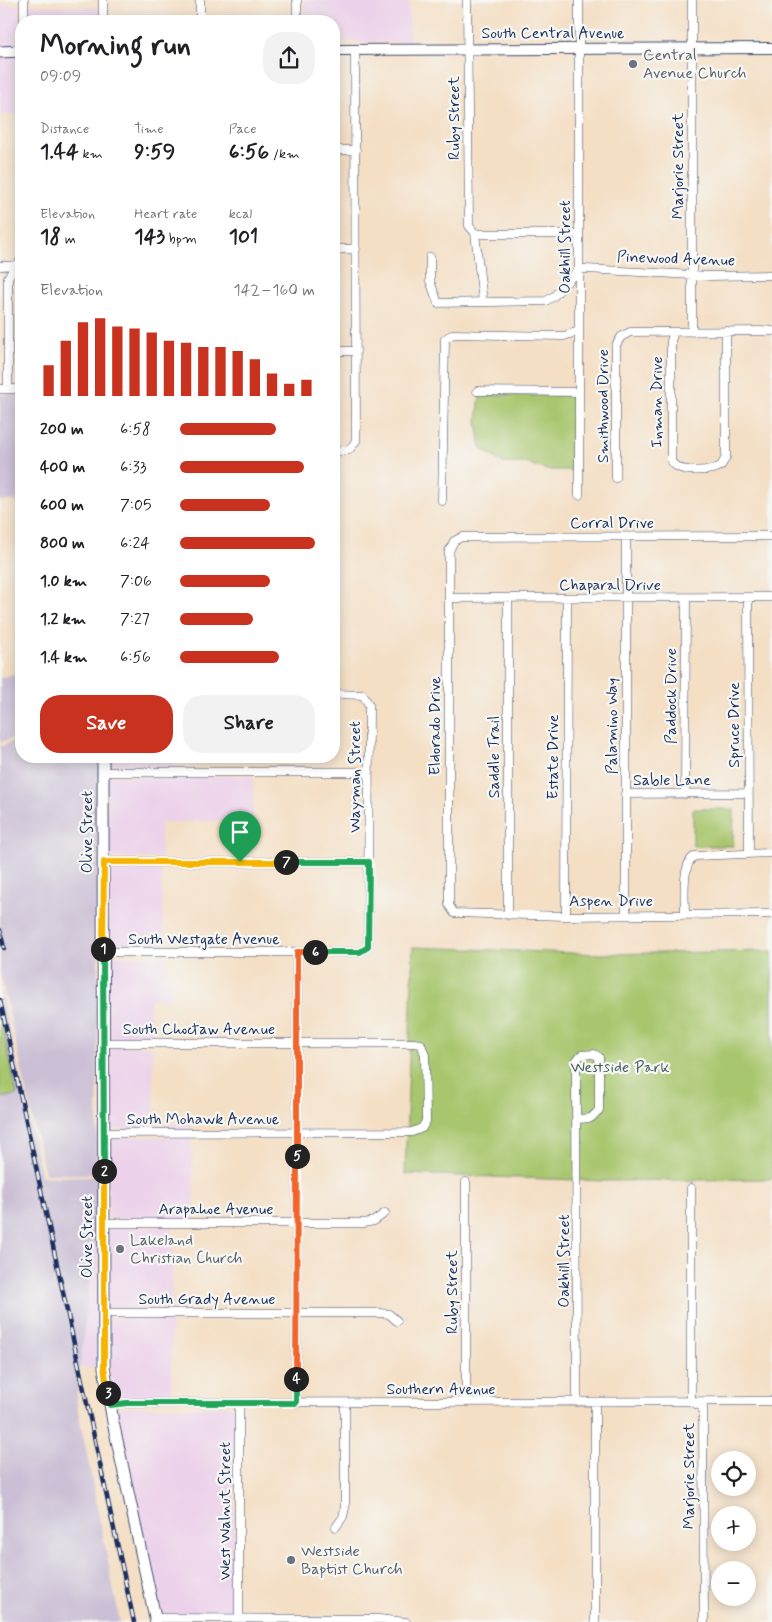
<!DOCTYPE html>
<meta charset="utf-8">
<style>
body{margin:0;font-family:Mynerve,sans-serif;background:#f2f2f2;color:#202124;height:100vh;display:flex;flex-direction:column;font-size:19px;white-space:nowrap}
*{box-sizing:border-box;margin:0}
p{font-size:16px;color:#757577}
.icon{flex:none;width:28px;height:28px;fill:none;stroke:currentColor;stroke-width:2;stroke-linecap:round;stroke-linejoin:round}
.map{position:relative;flex:1;overflow:hidden}
.drawer{position:absolute;left:15px;top:15px;width:325px;height:748px;display:flex;flex-direction:column;background:#fff;border-radius:20px;box-shadow:0 2px 12px #0003}
.drawer>*{flex:none}
.buttons{position:absolute;left:711px;top:1451px;display:grid;gap:10px}
.buttons a{display:grid;place-items:center;width:45px;height:45px;border-radius:50%;background:#fff;box-shadow:0 2px 12px #0003;font-size:25px}
.pin{position:absolute;display:grid;place-items:center;width:42px;height:42px;color:#fff;margin:-51px -21px;border-radius:50% 50% 50% 0;rotate:-45deg;box-shadow:0 0 5px #0007}
.pin .icon{rotate:45deg}
.km{position:absolute;width:25px;height:25px;margin:-12px;border-radius:50%;background:#222;color:#fff;font-size:14px;line-height:25px;text-align:center}
.round{display:grid;place-items:center;flex:none;width:52px;height:52px;border-radius:20px;background:#f2f2f2}
.head{display:flex;align-items:center;justify-content:space-between;height:85px;padding:0 25px}
h1{font-size:28px;font-weight:800;line-height:38px}
.metrics{display:grid;grid-template-columns:repeat(3,1fr);gap:8px;height:85px;padding:5px 25px}
.metrics div{display:grid;align-content:center}
.metrics b{font-size:21px;font-weight:800}
.metrics small{font-size:14px;font-weight:400}
.metrics p{font-size:14px}
.chart{height:140px;padding:10px 25px}
.chart p{display:flex;justify-content:space-between}
.chart svg{width:100%;height:90px;margin-top:5px;stroke:#c8321e;stroke-width:6}
.primary-button{display:flex;gap:10px;margin-top:auto;padding:10px 25px}
.primary-button a{flex:1;height:58px;border-radius:20px;background:#c8321e;color:#fff;font-size:20px;font-weight:800;line-height:58px;text-align:center}
.primary-button a+a{background:#f2f2f2;color:#202124}
ul{padding:0 25px;list-style:none;font-size:16px}
li{display:grid;grid-template-columns:80px 60px 1fr;align-items:center;height:38px}
li i{height:12px;border-radius:6px;background:#c8321e}
.map>svg:first-child{display:block}
.built{fill:#ecd1ea}
.industrial{fill:#cbbfd5}
.green{fill:#a8c66d;stroke:#627a66}
.lines{fill:none;stroke-linecap:round;stroke-linejoin:round}
.minor-casing{stroke:#3c496d;stroke-width:9}
.tertiary-casing{stroke:#3c496d;stroke-width:12}
.secondary-casing{stroke:#3c496d;stroke-width:13}
.minor{stroke:#fff;stroke-width:8}
.tertiary{stroke:#fff;stroke-width:10}
.secondary{stroke:#fff;stroke-width:11}
.rail-casing{stroke:#1b2f5e;stroke-width:4.5}
.rail{stroke:#f6f6f2;stroke-width:2.5;stroke-dasharray:8;stroke-linecap:butt}
.split-1-casing{stroke:#fff;stroke-width:10}
.split-2-casing{stroke:#fff;stroke-width:10}
.split-3-casing{stroke:#fff;stroke-width:10}
.split-4-casing{stroke:#fff;stroke-width:10}
.split-5-casing{stroke:#fff;stroke-width:10}
.split-6-casing{stroke:#fff;stroke-width:10}
.split-7-casing{stroke:#fff;stroke-width:10}
.split-8-casing{stroke:#fff;stroke-width:10}
.split-1{stroke:#f5b400;stroke-width:6}
.split-2{stroke:#22a559;stroke-width:6}
.split-3{stroke:#f5b400;stroke-width:6}
.split-4{stroke:#22a559;stroke-width:6}
.split-5{stroke:#f0652b;stroke-width:6}
.split-6{stroke:#f0652b;stroke-width:6}
.split-7{stroke:#22a559;stroke-width:6}
.split-8{stroke:#f5b400;stroke-width:6}
.worship-dot{fill:#6b7280;stroke:#f6f6f2;stroke-width:2}
.labels{text-anchor:middle;dominant-baseline:central;stroke-width:4.5;stroke-linejoin:round;paint-order:stroke}
.street-label{font-size:16px;fill:#1b2f5e;stroke:#f6f6f2}
.worship-label{font-size:16px;fill:#5b616d;stroke:#f6f6f2;text-anchor:start}
.park-label{font-size:16px;fill:#455c62;stroke:#f6f6f2}
</style>
<div class="map">
<svg width="772" height="1622" viewBox="0 0 772 1622">
<rect width="100%" height="100%" fill="#f6f6f2"/>
<filter id="ink" filterUnits="userSpaceOnUse"><feTurbulence type="fractalNoise" baseFrequency=".02" numOctaves="2"/><feDisplacementMap in="SourceGraphic" scale="10" xChannelSelector="R" yChannelSelector="G"/><feConvolveMatrix kernelMatrix="1 2 1 2 8 2 1 2 1" color-interpolation-filters="sRGB"/></filter>
<filter id="wash" filterUnits="userSpaceOnUse"><feTurbulence type="fractalNoise" baseFrequency=".0096" numOctaves="4" result="noise"/><feDisplacementMap in="SourceGraphic" scale="20" xChannelSelector="R" yChannelSelector="G"/><feGaussianBlur stdDeviation="1.12" result="paint"/><feColorMatrix in="noise" values="0 0 0 0 0 0 0 0 0 0 0 0 0 0 0 0 0 1.4 0 .05"/><feComposite in="paint" operator="in"/></filter>
<g filter="url(#wash)">
<rect width="100%" height="100%" fill="#f4dfc5"/>
<path class="built" d="M304,0H409V42H334V21H304Z
M0,4L20,5V48H0Z
M29,5L99,8V21H29Z
M0,55H20V114L0,115Z
M107,756H175L177,768L107,769Z
M107,776H253V819L160,823L161,858H108Z
M108,866H161L164,948H107Z
M107,956H165L172,996L150,1000L151,1039H108Z
M108,1046L152,1047L155,1126L191,1122V1129H108Z
M108,1137H191L195,1219H108Z
M99,1195L100,1367L79,1368Z
M108,1227H173L172,1309H108Z
M108,1317H172L171,1397L244,1396V1399L115,1401L110,1377Z
M128,1407H235L234,1615L160,1614L116,1408Z"/>
<path class="industrial" d="M11,393H21L19,434H21V501H0V395Z
M21,672V734L0,743V678Z
M21,738V756H99L97,1174H45L0,972V747Z
M0,989L41,1175L45,1177L99,1176V1195L76,1400L120,1622H0V1098L17,1095L0,1011Z"/>
<path class="green" d="M480,395H575V470H547L525,463H503L481,449L477,420Z
M693,809H734L733,846H693Z
M413,947L601,954L772,951V1179L605,1181L405,1174Z
M0,1011L17,1095L0,1098Z"/>
</g>
<g filter="url(#ink)">
<g class="lines">
<g class="minor-casing">
<path id="minor" d="M467,0L469,226L475,233L480,234H579
M579,0V495
M692,0V332
M24,21V0
M103,21V0
M200,21V0
M297,21V0
M334,150H356
M475,233L483,302
M334,249H356
M430,257V281L438,303L546,301L554,296L579,269H586L711,276L772,275
M0,266L20,265
M674,332L671,341V460C676,474 710,472 721,466L726,457V331
M334,351H356
M0,389H21
M8,389V277L21,260
M477,391L579,392
M334,452L349,450L356,441L355,50
M616,478V345L621,337L630,332L772,331
M442,501L445,339L453,334L564,336L579,331
M772,536L462,537L454,541L449,551V905L454,913L566,916L772,914
M626,537V915
M449,598L772,597
M748,598L749,853
M103,772H369
M625,794L748,793
M685,794L686,598
M104,862H369
M508,915V599
M685,915C685,900 681,863 695,856L772,853
M566,916L567,598
M103,952H360L368,947L369,705L363,695L334,694
M103,1043H414L421,1044L425,1055L426,1121L422,1128L412,1132L104,1133
M691,1188V1402L703,1407L704,1622
M104,1223H364L374,1221L385,1213
M104,1313H380L389,1314L397,1321
M466,1402V1182
M577,1402L576,1061L581,1055L594,1054L599,1057V1110L591,1118L578,1119
M296,1403L297,952
M110,1405L127,1403L772,1401
M336,1527L343,1517L345,1508V1403
M155,1618L379,1619L406,1622
M239,1618V1403
M595,1622V1402"/>
</g>
<g class="tertiary-casing">
<path id="tertiary" d="M334,50L772,48"/>
</g>
<g class="secondary-casing">
<path id="secondary" d="M0,52L21,51
M103,756L104,1367L113,1422L156,1622"/>
</g>
<use href="#minor" class="minor"/>
<use href="#tertiary" class="tertiary"/>
<use href="#secondary" class="secondary"/>
<g class="rail-casing">
<path id="rail" d="M0,930L4,948
M0,1000L134,1622"/>
</g>
<use href="#rail" class="rail"/>
</g>
</g>
<g class="lines" filter="url(#ink)">
<g class="split-1-casing">
<path id="split-1" d="M103,949L104,862H240"/>
</g>
<g class="split-2-casing">
<path id="split-2" d="M103,949L104,1171"/>
</g>
<g class="split-3-casing">
<path id="split-3" d="M104,1171V1367L108,1393"/>
</g>
<g class="split-4-casing">
<path id="split-4" d="M108,1393L110,1405L127,1403H296V1379"/>
</g>
<g class="split-5-casing">
<path id="split-5" d="M296,1379L297,1156"/>
</g>
<g class="split-6-casing">
<path id="split-6" d="M297,1156V952H315"/>
</g>
<g class="split-7-casing">
<path id="split-7" d="M286,862H369L368,947L360,952H315"/>
</g>
<g class="split-8-casing">
<path id="split-8" d="M240,862H286"/>
</g>
<use href="#split-1" class="split-1"/>
<use href="#split-2" class="split-2"/>
<use href="#split-3" class="split-3"/>
<use href="#split-4" class="split-4"/>
<use href="#split-5" class="split-5"/>
<use href="#split-6" class="split-6"/>
<use href="#split-7" class="split-7"/>
<use href="#split-8" class="split-8"/>
</g>
<g class="worship-dot">
<circle cx="633" cy="64" r="5"/>
<circle cx="120" cy="1249" r="5"/>
<circle cx="291" cy="1560" r="5"/>
</g>
<g class="labels">
<g class="street-label">
<text x="553" y="33">South Central Avenue</text>
<text transform="translate(454 118) rotate(-90)">Ruby Street</text>
<text transform="translate(678 166) rotate(-90)">Marjorie Street</text>
<text transform="translate(565 247) rotate(-90)">Oakhill Street</text>
<text transform="translate(676 259) rotate(2)">Pinewood Avenue</text>
<text transform="translate(657 402) rotate(-90)">Inman Drive</text>
<text transform="translate(603 406) rotate(-90)">Smithwood Drive</text>
<text x="612" y="523">Corral Drive</text>
<text x="610" y="585">Chaparal Drive</text>
<text transform="translate(671 696) rotate(-90)">Paddock Drive</text>
<text transform="translate(734 725) rotate(-90)">Spruce Drive</text>
<text transform="translate(435 726) rotate(-90)">Eldorado Drive</text>
<text transform="translate(612 726) rotate(-90)">Palamino Way</text>
<text transform="translate(494 757) rotate(-90)">Saddle Trail</text>
<text transform="translate(553 757) rotate(-90)">Estate Drive</text>
<text transform="translate(355 777) rotate(-90)">Wayman Street</text>
<text x="672" y="780">Sable Lane</text>
<text transform="translate(87 832) rotate(-90)">Olive Street</text>
<text x="611" y="901">Aspen Drive</text>
<text x="204" y="939">South Westgate Avenue</text>
<text x="199" y="1029">South Choctaw Avenue</text>
<text x="203" y="1119">South Mohawk Avenue</text>
<text x="216" y="1209">Arapahoe Avenue</text>
<text transform="translate(87 1237) rotate(-90)">Olive Street</text>
<text transform="translate(564 1261) rotate(-90)">Oakhill Street</text>
<text transform="translate(452 1292) rotate(-90)">Ruby Street</text>
<text x="207" y="1299">South Grady Avenue</text>
<text x="441" y="1389">Southern Avenue</text>
<text transform="translate(689 1476) rotate(-90)">Marjorie Street</text>
<text transform="translate(225 1511) rotate(-90)">West Walnut Street</text>
</g>
<g class="worship-label">
<text x="643" y="55">Central<tspan x="643" dy="18">Avenue Church</tspan></text>
<text x="130" y="1240">Lakeland<tspan x="130" dy="18">Christian Church</tspan></text>
<text x="301" y="1551">Westside<tspan x="301" dy="18">Baptist Church</tspan></text>
</g>
<g class="park-label">
<text x="620" y="1067">Westside Park</text>
</g>
</g>
</svg>
<div class="buttons">
<a><svg class="icon" aria-label="locate" viewBox="0 0 24 24"><circle cx="12" cy="12" r="6"/><path d="M12 2v4M12 18v4M2 12h4M18 12h4"/></svg></a>
<a>+</a>
<a>−</a>
</div>
<div class="pin" style="left:240px;top:862px;background:#1e9e55"><svg class="icon" aria-label="arrive" viewBox="0 0 24 24"><path d="M6 21V4h12l-3 4 3 4H6"/></svg></div>
<b class="km" style="left:103px;top:949px">1</b>
<b class="km" style="left:104px;top:1171px">2</b>
<b class="km" style="left:108px;top:1393px">3</b>
<b class="km" style="left:296px;top:1379px">4</b>
<b class="km" style="left:297px;top:1156px">5</b>
<b class="km" style="left:315px;top:952px">6</b>
<b class="km" style="left:286px;top:862px">7</b>
<section class="drawer">
<div class="head"><div><h1>Morning run</h1><p>09:09</p></div><a class="round"><svg class="icon" aria-label="share" viewBox="0 0 24 24"><path d="M12 15V3M7 8l5-5 5 5M5 13v7h14v-7"/></svg></a></div>
<div class="metrics">
<div><p>Distance</p><b>1.44<small> km</small></b></div>
<div><p>Time</p><b>9:59</b></div>
<div><p>Pace</p><b>6:56<small> /km</small></b></div>
</div>
<div class="metrics">
<div><p>Elevation</p><b>18<small> m</small></b></div>
<div><p>Heart rate</p><b>143<small> bpm</small></b></div>
<div><p>kcal</p><b>101</b></div>
</div>
<div class="chart"><p><span>Elevation</span>142–160 m</p>
<svg viewBox="0 0 160 44" preserveAspectRatio="none"><path d="M5 44V29M15 44V17M25 44V8M35 44V6M45 44V10M55 44V11M65 44V13M75 44V17M85 44V18M95 44V20M105 44V20M115 44V22M125 44V26M135 44V33M145 44V38M155 44V36"/></svg>
</div>
<ul>
<li><b>200 m</b>6:58<i style="width:71%"></i></li>
<li><b>400 m</b>6:33<i style="width:92%"></i></li>
<li><b>600 m</b>7:05<i style="width:67%"></i></li>
<li><b>800 m</b>6:24<i style="width:100%"></i></li>
<li><b>1.0 km</b>7:06<i style="width:67%"></i></li>
<li><b>1.2 km</b>7:27<i style="width:54%"></i></li>
<li><b>1.4 km</b>6:56<i style="width:73%"></i></li>
</ul>
<div class="primary-button"><a>Save</a><a>Share</a></div>
</section>
</div>
